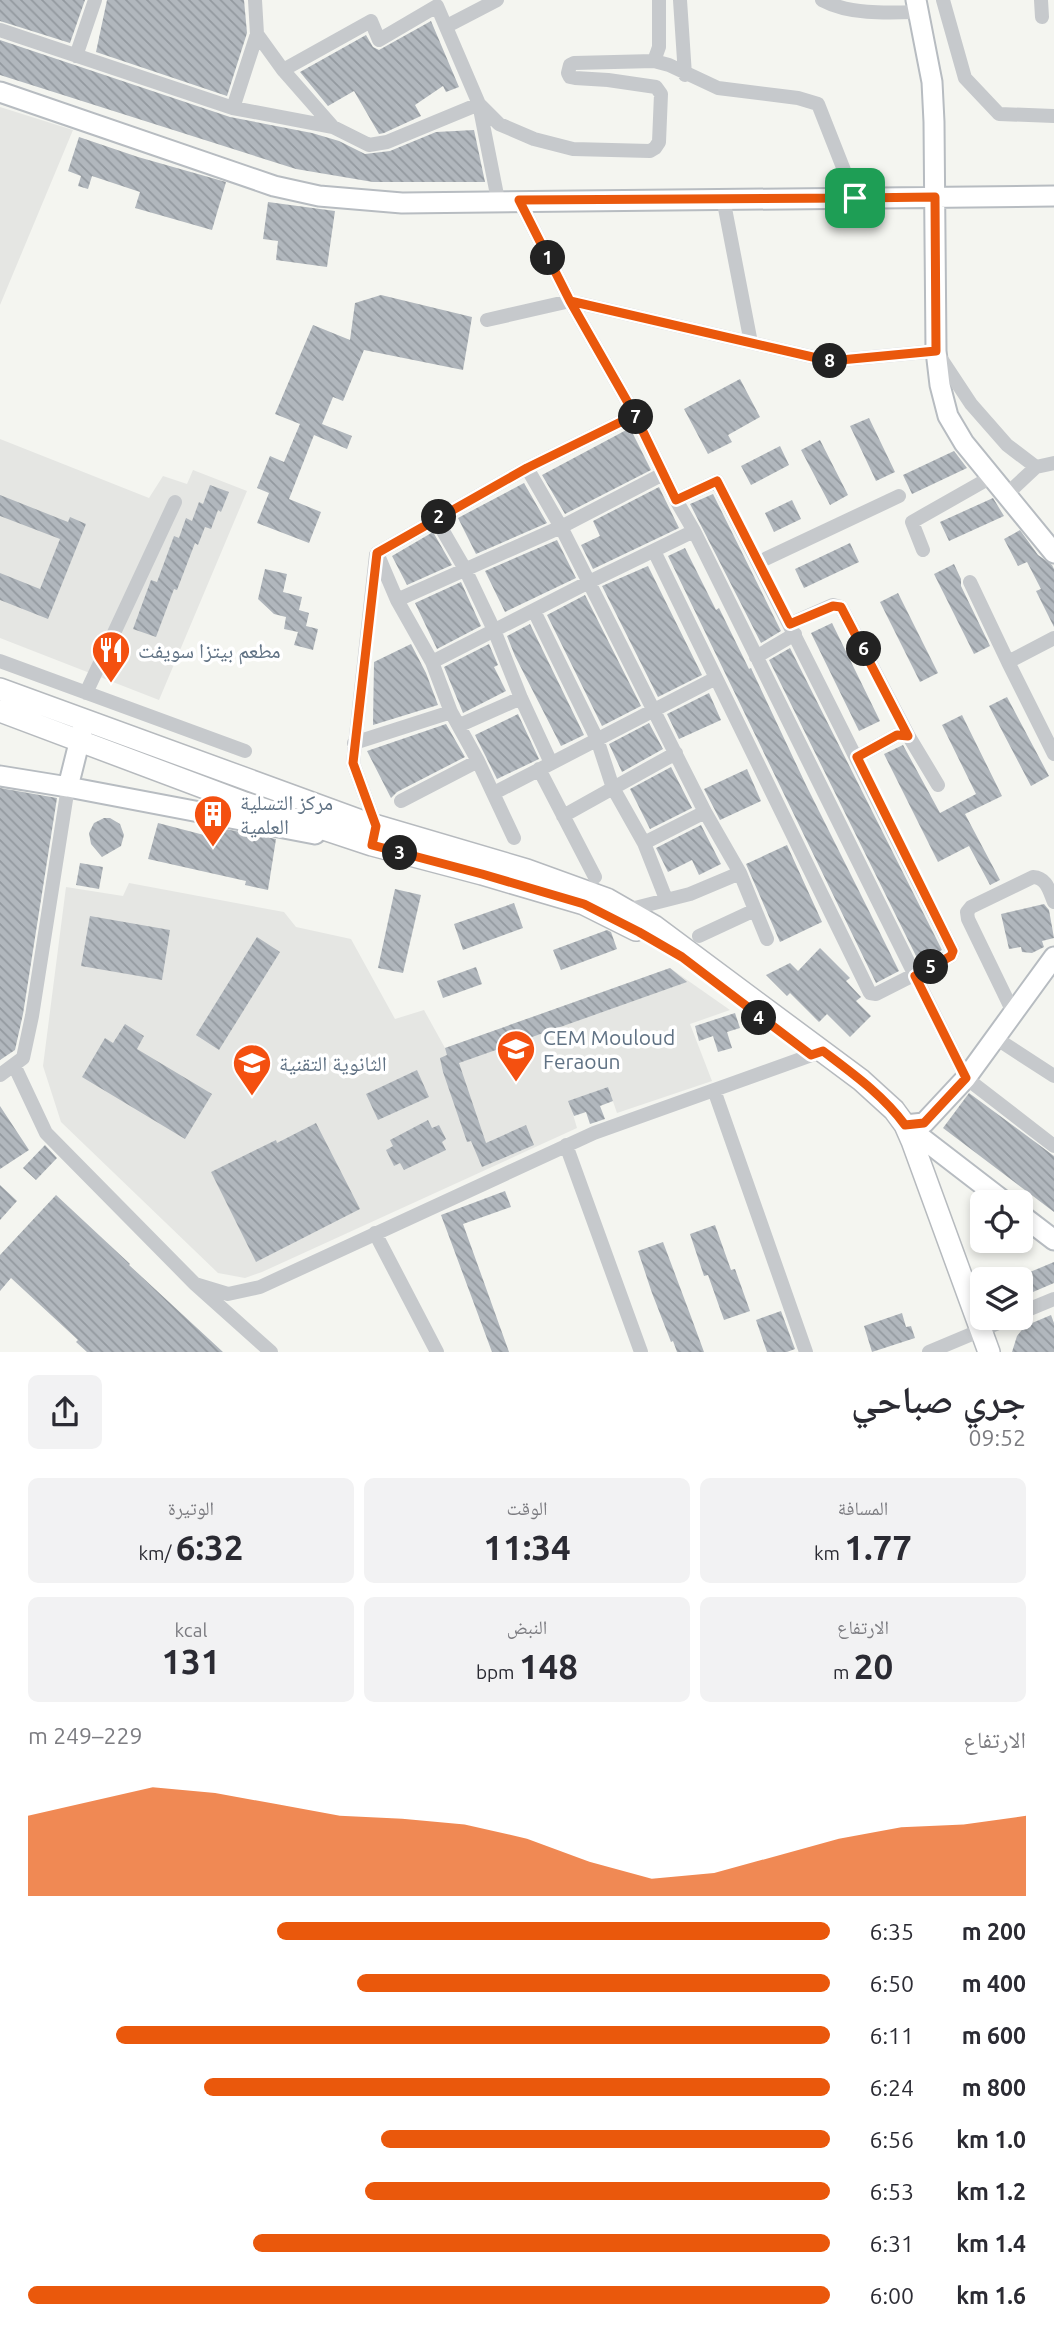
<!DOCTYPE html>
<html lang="ar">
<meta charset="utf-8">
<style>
body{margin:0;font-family:Ubuntu,"Noto Naskh Arabic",sans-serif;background:#f2f2f3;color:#2b2b33;direction:rtl;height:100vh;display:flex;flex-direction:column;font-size:26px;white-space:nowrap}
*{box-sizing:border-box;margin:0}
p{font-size:23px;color:#7c7c81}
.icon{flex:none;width:38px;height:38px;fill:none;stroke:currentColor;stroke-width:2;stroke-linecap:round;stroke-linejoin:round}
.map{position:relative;height:1352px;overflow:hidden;direction:ltr}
.sheet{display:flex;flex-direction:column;background:#fff;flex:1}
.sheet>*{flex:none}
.buttons{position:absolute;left:970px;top:1190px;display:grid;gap:14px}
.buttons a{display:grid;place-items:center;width:63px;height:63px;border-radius:10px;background:#fff;box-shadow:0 4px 10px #0003;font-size:35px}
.pin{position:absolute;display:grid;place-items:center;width:60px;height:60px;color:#fff;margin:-30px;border-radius:14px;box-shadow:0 4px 10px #0006}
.km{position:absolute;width:35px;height:35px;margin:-18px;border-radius:50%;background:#222;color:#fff;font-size:19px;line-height:35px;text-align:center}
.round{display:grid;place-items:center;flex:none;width:74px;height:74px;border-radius:10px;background:#f2f2f3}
.overview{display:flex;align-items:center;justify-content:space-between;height:119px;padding:0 28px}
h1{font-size:38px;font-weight:600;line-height:52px}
.metrics{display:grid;grid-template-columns:repeat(3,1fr);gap:10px;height:119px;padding:7px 28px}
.metrics div{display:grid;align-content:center;border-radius:10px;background:#f2f2f3;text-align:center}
.metrics b{font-size:35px;font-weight:600}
.metrics small{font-size:19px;font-weight:400}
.metrics p{font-size:19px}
.chart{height:196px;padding:14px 28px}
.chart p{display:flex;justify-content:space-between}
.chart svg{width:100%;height:126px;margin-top:7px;fill:#ea580c;opacity:.7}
ul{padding:0 28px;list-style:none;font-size:23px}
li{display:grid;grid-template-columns:112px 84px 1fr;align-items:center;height:52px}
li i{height:18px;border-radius:9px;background:#ea580c}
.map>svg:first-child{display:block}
.built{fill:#e5e6e3}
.building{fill:url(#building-back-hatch)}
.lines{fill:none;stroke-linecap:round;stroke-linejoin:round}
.secondary-casing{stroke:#b7bcc1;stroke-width:23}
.primary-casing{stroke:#b6babe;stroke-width:24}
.street{stroke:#c6c9cc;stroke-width:14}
.secondary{stroke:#fff;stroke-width:19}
.primary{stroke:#fff;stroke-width:21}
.route-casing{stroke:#fff;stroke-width:14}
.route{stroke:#ea580c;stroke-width:9}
.labels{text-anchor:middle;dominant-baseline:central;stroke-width:7;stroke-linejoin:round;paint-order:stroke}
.poi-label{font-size:21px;fill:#607284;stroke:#fff;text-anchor:start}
</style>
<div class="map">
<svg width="1054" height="1352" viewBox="0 0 1054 1352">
<defs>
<pattern id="building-back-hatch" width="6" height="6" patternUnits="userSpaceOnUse" patternTransform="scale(1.75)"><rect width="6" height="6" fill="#b1b7bd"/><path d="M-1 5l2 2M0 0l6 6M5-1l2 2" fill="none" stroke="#93999f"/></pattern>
</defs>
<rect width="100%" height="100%" fill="#f4f5f0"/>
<path class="built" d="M0,107L73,130L0,305Z
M0,439L149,498L163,476L187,484L193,470L247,491L159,700L0,638Z
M129,883L284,912L296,927L351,939L395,1019L424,1010L445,1048L670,968L730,1010L690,1024L712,1081L617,1113L608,1087L569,1101L577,1128L262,1272L245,1278L218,1273L61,1122L43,1066L66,887L123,896Z"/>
<path class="building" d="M0,0H85L70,43L0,21Z
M107,0H244L247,33L227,96L96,52Z
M431,21L459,87L446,92L443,86L415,105L421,116L384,133L379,134L354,91L328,106L300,72L366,35L373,47L379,50Z
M0,40L230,117L312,133L339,141L365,154L390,151L436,132L474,130L485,182H373L296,169L0,75Z
M79,137L138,157L226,182L212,230L135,208L140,192L92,176L88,189L78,186L81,176L68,171Z
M268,202L335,211L327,267L276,260L278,241L263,239Z
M381,295L472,317L463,370L364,350L343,401L333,397L322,424L352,436L347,449L314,435L289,499L321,512L309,543L257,523L269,493L257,488L270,456L284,462L300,424L275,414L313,325L350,340L355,303Z
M740,379L760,417L728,435L732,442L708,454L684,409Z
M869,418L895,472L876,481L850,426Z
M630,428L651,470L565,514L542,475Z
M820,440L848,495L830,505L801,450Z
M780,446L789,465L751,485L741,466Z
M954,451L967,468L912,494L903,475Z
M524,483L547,523L476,554L458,518Z
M210,485L229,492L221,512L218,510L211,529L205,527L198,545L195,543L177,590L174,589L156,637L133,629L151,580L157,582L174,536L179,538L186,518L192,521L199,502L203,504Z
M659,487L679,528L593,569L581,545L600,536L593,521Z
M713,494L781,631L761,643L690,504Z
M0,495L68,522L70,517L86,524L48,619L0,600V573L40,589L60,539L0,516Z
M993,498L1004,516L949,541L940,522Z
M792,500L801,519L774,532L765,513Z
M1020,530L1038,555L1052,565L1054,569V627L1036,591L1041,589L1027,562L1018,566L1004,539Z
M433,532L452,565L407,585L392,556Z
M557,540L576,578L505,612L485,571Z
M850,543L859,562L804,588L795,569Z
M685,548L716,610L719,608L749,669L751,668L806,785L899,971L876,983L668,556Z
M954,564L961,579V586L990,646L974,654L934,574Z
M648,566L702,675L658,697L602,586Z
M265,569L287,574L283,592L302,597L299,610L309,613L306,626L318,629L313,650L294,645L298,632L284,629L286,617L274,614L258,599Z
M461,582L481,626L437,649L415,603Z
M898,593L938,673L920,682L880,602Z
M585,595L641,706L602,726L547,615Z
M832,623L880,721L859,731L811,633Z
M530,624L584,735L561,746L515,656L507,636Z
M411,644L426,673L438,705L373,725L374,662Z
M489,644L498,665L494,667L506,691L463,713L444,667Z
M790,648L942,950L919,962L769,660Z
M709,693L721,720L679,739L667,714Z
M1007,697L1049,776L1031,786L989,706Z
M518,714L539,759L497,779L475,735Z
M962,715L1002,796L965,814L1000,880L990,885L969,846L938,862L884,754L903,745L940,813L976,794L942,725Z
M649,723L663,749L622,772L609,744Z
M446,724L465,757L397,792L391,798L367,751Z
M671,767L692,808L650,829L630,789Z
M747,769L761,801L720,820L704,789Z
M0,788L57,798L23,1014L15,1050L0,1060Z
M104,818H110L120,824L124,835L121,846L102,857L91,844L89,833L94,823Z
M158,823L204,835L208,829L215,827L276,839L268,890L245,885L246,881L148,859Z
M701,825L721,864L699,875L692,860L668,872L656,848Z
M787,845L822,922L780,942L746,864Z
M80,863L103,867L99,889L76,885Z
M395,889L421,895L403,973L378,968Z
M514,903L523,928L463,950L454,924Z
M1044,904L1049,910L1054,938L1042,941L1044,947L1032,953L1022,952L1021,947L1009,949L1001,914Z
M90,916L170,930L162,980L81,966Z
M607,930L611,932L617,949L561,970L553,950Z
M257,937L280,952L219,1050L196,1035Z
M820,948L850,978L846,981L861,997L856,1001L871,1016L850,1037L827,1014L819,1022L790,993L787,996L766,975L790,963L798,971Z
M476,967L482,984L443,998L437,981Z
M670,968L687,982L459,1063L486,1143L526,1125L534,1145L482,1167L471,1141L467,1142L443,1072L440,1058L447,1055L445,1048Z
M735,1013L740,1028L727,1032L732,1048L718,1052L713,1036L699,1041L695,1026Z
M125,1024L144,1036L137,1049L212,1094L185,1139L82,1077L105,1038L113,1043Z
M417,1070L429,1097L378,1120L366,1094Z
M608,1087L613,1101L600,1106L605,1119L590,1124L586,1112L574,1116L568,1101Z
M969,1093L1054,1156V1212L943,1128Z
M0,1106L29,1150L0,1169Z
M428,1120L432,1128L439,1125L446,1139L442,1142L446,1150L404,1170L400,1163L394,1166L386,1150L393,1146L390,1140Z
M316,1123L360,1209L256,1262L211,1172L276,1140L277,1143Z
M45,1145L57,1158L36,1180L23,1168Z
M0,1185L17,1201L0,1220Z
M505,1191L511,1207L463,1224L509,1352H492L441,1215Z
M56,1195L130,1264L129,1265L223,1352H87L76,1342L78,1340L11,1278L0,1291V1255Z
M715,1225L731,1270L735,1269L750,1311L724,1320L708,1275L704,1276L690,1234Z
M663,1242L690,1314L704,1352H677L673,1341L671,1342L652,1293L638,1251Z
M1054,1262V1283L1026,1295L1018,1277Z
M781,1311L795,1349L787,1352H767L756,1320Z
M902,1313L906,1327L911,1326L915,1338L872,1352L864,1326Z
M1051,1315L1054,1323V1352H1012L1017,1336L1025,1326Z"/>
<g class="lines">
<g class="secondary-casing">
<path id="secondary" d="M916,0L932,82L934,122L936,351L940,385L948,416L964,443L1054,553
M0,92L274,186L319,196L402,203L1054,196
M0,776L68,787L83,727
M68,787L315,834
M905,1125L924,1123L966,1078L1054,957
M905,1125L1005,1202
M1020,1214L1054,1240"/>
</g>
<g class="primary-casing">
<path id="primary" d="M0,689L364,822L527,870L607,899L654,926L861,1080L894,1110L905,1125L912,1141L989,1352
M0,711L245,803L372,845L482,874L584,904L636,930"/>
</g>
<path class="street" d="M255,0L257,34L283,70L333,127L369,145L387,142L479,104L499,124L534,139L573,149L650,151L655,148L659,142L661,94L656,87L608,80L575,78L570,77L568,73L570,65L574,63L654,61L669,65L718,88L798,98L818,104L855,198
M680,0L685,75
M822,0C850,15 888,13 918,12
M943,0L965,78L999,114L1054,116
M1041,0L1042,17
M447,26L497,0
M0,30L233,108L333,127
M76,56L95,0
M654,61L659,47V0
M283,70L371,21L379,40L437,6L479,104L498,200
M233,108L257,34
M723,198L751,343
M519,200L570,301L635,415L676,500L694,531L966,1078L1054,1146
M487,320L570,301L830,361L936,351L971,404L1007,445L1036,467
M527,468L561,527L705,812L740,873L767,939
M1007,494L1036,467L1054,463
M436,519L465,569L494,630L521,698L551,763
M923,550L912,522L993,476
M654,551L870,993L876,994L951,956L953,951L717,481L676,500
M377,553L397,600L432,662L451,712L478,761L514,838
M377,553L527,468L635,415
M759,562L899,496
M970,582L1008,662L1054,638
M397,600L561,527L663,474
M534,611L597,739L613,788L644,843L666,899
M790,624L833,605L841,607L908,735
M756,657L795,634
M0,661L245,751
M432,662L589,582L694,531
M1008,662L1054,754
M86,693L175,502
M460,725L521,698
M354,743L451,712
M857,757L897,735H908L938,785
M539,769L595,877
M494,793L716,678
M401,801L478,761
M563,816L676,753
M375,830L376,826L353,763L376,555
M644,843L705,812
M627,910L690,894L740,873
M699,936L755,910
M1013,1012L968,919L967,912L971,907L1033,877C1047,878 1049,890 1054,902
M994,1037L1054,1076
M14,1065L46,1133L195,1284L271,1352
M0,1075L23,1058L32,1016L68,787
M714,1090L806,1352
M566,1145L641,1352
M375,1233L437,1352
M195,1284L228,1294L260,1287L594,1133L823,1051
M1020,1313L1054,1299
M929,1352L1010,1318"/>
<use href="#secondary" class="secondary"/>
<use href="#primary" class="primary"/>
</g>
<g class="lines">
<g class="route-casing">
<path id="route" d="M855,198L519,200L570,301L635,415L527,468L377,553L353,763L376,826L372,845L482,874L584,904L639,932L682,957L811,1055L823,1051C852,1073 883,1095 905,1125L924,1123L966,1078L915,976L951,956L953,951L857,757L897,735L908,736L841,607L833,606L790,624L717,481L676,500L635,415L570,301L830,361L936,351L935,197L855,198"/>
</g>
<use href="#route" class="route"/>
</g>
<defs>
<g id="restaurant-pin" transform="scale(2.0125)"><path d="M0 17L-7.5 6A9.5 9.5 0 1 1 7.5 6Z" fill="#f45010" stroke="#fff"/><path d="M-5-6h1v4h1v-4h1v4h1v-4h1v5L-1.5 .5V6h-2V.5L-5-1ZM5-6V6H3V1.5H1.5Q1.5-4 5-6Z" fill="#fff"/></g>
<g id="building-pin" transform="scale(2.0125)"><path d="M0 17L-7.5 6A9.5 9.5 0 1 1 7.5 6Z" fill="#f45010" stroke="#fff"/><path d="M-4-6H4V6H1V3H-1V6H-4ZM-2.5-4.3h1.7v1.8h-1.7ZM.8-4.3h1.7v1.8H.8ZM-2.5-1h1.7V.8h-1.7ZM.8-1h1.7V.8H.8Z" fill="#fff"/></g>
<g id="school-pin" transform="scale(2.0125)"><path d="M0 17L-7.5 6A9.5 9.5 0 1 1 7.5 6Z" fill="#f45010" stroke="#fff"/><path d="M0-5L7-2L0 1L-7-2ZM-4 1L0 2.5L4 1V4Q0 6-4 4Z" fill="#fff"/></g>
</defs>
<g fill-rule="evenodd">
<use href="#restaurant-pin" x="111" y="650"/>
<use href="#building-pin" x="213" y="814"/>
<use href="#school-pin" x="516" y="1049"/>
<use href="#school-pin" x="252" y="1063"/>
</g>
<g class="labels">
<g class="poi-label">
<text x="138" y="650">مطعم بيتزا سويفت</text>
<text x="240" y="802">مركز التسلية<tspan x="240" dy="24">العلمية</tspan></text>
<text x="543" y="1037">CEM Mouloud<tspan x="543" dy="24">Feraoun</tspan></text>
<text x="279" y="1063">الثانوية التقنية</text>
</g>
</g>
</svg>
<div class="buttons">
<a><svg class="icon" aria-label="locate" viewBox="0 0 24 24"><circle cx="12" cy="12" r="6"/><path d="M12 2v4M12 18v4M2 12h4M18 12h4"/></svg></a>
<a><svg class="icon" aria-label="layers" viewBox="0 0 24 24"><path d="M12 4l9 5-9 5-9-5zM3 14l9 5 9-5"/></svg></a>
</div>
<div class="pin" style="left:855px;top:198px;background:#1e9e55"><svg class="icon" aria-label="arrive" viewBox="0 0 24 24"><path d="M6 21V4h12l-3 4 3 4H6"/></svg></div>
<b class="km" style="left:548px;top:258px">1</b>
<b class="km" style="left:439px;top:517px">2</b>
<b class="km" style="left:400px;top:853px">3</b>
<b class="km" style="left:759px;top:1018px">4</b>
<b class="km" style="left:931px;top:967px">5</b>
<b class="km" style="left:864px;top:649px">6</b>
<b class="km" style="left:636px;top:417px">7</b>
<b class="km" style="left:830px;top:361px">8</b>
</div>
<section class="sheet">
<div class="overview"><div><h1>جري صباحي</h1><p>09:52</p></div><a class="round"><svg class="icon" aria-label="share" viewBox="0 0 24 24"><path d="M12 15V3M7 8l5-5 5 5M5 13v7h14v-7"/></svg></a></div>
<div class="metrics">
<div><p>المسافة</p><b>1.77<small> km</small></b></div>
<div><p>الوقت</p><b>11:34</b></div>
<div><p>الوتيرة</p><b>6:32<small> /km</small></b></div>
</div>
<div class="metrics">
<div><p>الارتفاع</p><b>20<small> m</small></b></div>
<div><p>النبض</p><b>148<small> bpm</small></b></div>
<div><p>kcal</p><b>131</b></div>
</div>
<div class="chart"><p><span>الارتفاع</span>229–249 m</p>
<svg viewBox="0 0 160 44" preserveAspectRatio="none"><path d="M0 44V16L10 11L20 6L30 8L40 12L50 16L60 17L70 19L80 24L90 32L100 38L110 36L120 30L130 24L140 20L150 19L160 16V44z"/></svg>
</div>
<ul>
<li><b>200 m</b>6:35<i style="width:69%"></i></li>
<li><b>400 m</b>6:50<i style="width:59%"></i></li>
<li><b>600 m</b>6:11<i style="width:89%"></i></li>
<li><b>800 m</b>6:24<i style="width:78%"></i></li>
<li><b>1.0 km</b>6:56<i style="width:56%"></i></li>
<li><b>1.2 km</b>6:53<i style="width:58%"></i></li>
<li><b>1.4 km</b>6:31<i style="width:72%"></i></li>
<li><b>1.6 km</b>6:00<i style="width:100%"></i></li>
</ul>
</section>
